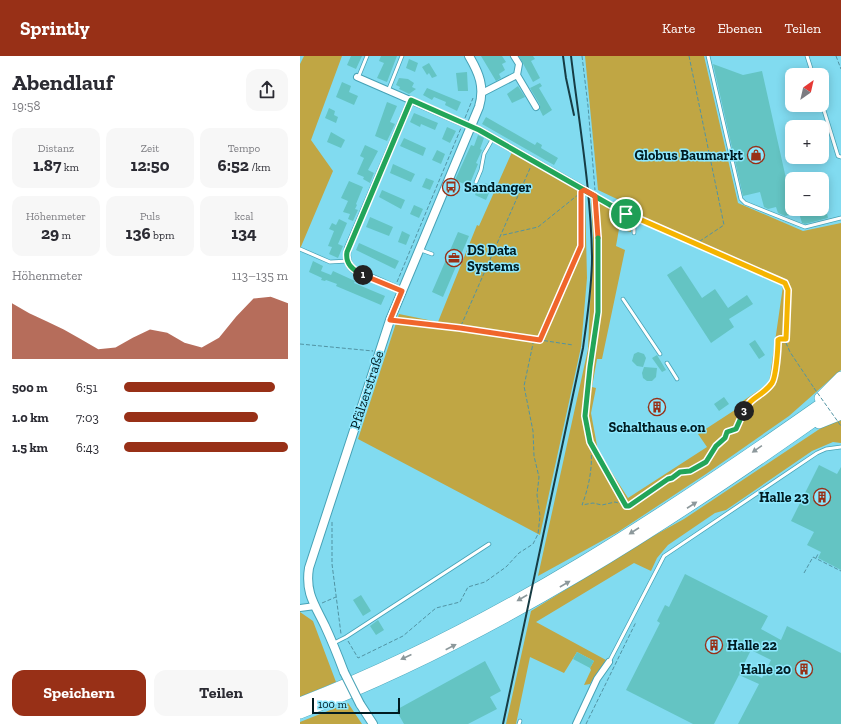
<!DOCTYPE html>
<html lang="de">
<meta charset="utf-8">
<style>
body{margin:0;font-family:"Zilla Slab",serif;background:#f7f7f7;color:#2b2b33;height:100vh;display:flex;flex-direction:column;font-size:15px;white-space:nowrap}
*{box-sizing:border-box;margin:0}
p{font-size:13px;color:#7c7c81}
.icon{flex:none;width:22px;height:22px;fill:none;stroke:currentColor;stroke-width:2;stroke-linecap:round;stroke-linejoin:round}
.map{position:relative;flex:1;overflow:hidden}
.side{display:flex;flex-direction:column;background:#fff;width:300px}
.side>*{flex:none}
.needle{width:26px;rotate:34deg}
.fabs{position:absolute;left:485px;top:12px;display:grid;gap:8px}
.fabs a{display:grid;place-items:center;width:44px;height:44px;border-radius:8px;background:#fff;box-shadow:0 2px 10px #0003;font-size:20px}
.scale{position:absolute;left:12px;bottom:10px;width:88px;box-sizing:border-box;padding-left:4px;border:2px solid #001b21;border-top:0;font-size:11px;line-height:14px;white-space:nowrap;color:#001b21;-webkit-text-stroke:3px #8ee8fe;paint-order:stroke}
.pin{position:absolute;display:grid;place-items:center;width:34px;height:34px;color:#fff;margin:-17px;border:2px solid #fff;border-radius:50%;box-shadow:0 1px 4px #0007}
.km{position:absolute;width:20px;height:20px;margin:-10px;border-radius:50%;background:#222;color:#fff;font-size:11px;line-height:20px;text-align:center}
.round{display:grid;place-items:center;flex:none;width:42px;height:42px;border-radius:12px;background:#f7f7f7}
.head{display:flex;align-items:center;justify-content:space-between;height:68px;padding:0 12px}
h1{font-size:22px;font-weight:800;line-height:30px}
.metrics{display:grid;grid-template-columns:repeat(3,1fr);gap:6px;height:68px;padding:4px 12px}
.metrics div{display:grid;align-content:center;border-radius:10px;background:#f7f7f7;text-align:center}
.metrics b{font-size:17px;font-weight:800}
.metrics small{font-size:11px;font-weight:400}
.metrics p{font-size:11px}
.chart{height:112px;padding:8px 12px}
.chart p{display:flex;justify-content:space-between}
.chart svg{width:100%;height:72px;margin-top:4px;fill:#983017;opacity:.7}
.action{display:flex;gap:8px;margin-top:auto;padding:8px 12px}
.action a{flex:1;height:46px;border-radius:12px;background:#983017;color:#fff;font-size:16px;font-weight:800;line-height:46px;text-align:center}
.action a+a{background:#f7f7f7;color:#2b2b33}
ul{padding:0 12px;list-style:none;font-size:13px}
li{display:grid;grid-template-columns:64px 48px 1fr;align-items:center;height:30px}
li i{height:10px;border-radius:5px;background:#983017}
header{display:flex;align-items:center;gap:24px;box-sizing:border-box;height:56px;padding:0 20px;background:#983017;color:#fff}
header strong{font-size:19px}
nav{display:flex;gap:22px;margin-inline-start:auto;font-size:14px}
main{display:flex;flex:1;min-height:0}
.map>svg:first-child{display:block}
.green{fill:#c0a644}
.building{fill:#64c4c3;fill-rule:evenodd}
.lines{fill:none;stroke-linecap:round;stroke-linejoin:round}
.lane-casing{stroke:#46a2b6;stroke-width:4.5}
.street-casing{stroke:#46a2b6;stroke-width:8}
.secondary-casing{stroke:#46a2b6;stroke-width:10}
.highway-casing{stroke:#46a2b6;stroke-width:12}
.path{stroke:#5193a3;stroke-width:1;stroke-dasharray:4 2;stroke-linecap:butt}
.lane{stroke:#fff;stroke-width:3}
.street{stroke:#fff;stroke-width:6}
.secondary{stroke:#fff;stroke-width:8}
.highway{stroke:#fff;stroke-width:11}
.rail{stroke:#163c44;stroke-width:2}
.secondary-bridge-casing{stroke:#46a2b6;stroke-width:10;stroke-linecap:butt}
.path-bridge{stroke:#5193a3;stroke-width:1;stroke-dasharray:4 2;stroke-linecap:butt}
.secondary-bridge{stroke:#fff;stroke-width:8}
.oneway{fill:#8c989b}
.split-1-casing{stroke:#fff;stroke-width:8}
.split-2-casing{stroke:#fff;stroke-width:8}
.split-3-casing{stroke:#fff;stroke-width:8}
.split-4-casing{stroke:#fff;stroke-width:8}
.split-1{stroke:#22a559;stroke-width:5}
.split-2{stroke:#f0652b;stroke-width:5}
.split-3{stroke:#22a559;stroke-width:5}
.split-4{stroke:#f5b400;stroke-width:5}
.labels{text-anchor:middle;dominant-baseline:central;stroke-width:3;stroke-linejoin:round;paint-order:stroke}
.poi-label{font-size:14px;font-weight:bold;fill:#001b21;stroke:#8ee8fe;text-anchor:end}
.street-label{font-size:14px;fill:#001b21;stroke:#8ee8fe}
</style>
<header>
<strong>Sprintly</strong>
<nav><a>Karte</a><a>Ebenen</a><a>Teilen</a></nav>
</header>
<main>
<section class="side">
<div class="head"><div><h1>Abendlauf</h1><p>19:58</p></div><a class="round"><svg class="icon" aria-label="share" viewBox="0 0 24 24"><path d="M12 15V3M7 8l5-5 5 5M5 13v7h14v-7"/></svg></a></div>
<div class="metrics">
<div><p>Distanz</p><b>1.87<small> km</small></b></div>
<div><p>Zeit</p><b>12:50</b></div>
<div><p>Tempo</p><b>6:52<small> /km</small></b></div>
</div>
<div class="metrics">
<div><p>Höhenmeter</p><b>29<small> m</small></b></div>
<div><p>Puls</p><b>136<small> bpm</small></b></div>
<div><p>kcal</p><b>134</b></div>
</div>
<div class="chart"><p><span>Höhenmeter</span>113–135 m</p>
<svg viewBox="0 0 160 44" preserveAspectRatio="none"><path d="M0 44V10L10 16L20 21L30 26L40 32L50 38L60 37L70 31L80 26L90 28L100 34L110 37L120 31L130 18L140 7L150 6L160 10V44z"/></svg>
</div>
<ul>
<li><b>500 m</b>6:51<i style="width:92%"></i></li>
<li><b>1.0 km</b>7:03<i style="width:82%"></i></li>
<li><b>1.5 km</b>6:43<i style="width:100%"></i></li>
</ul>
<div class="action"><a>Speichern</a><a>Teilen</a></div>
</section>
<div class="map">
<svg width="541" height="668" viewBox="0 0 541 668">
<rect width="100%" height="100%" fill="#81dbf0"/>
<path class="green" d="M4,0H42L11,84L33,115L0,193V8Z
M285,0H404L438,147L503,175L541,167V314L489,360L406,418L318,476L238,520L288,293L293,182L291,142C305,150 331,158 331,176L319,173L316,190L325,194L302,303H297L292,331L296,332L291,357L298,395L328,442L407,391L398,378L441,350L440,347L469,327L483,230L339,166L338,153L298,134Z
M212,96L285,138L287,222L281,291L240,479L58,383L99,258L138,266L177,169L179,170Z
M541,363V387L533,386L512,395L426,454L415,457L368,489L357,502L351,515L334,507L236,566L306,604L290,628L284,629L291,614L290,612L294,605L277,596L264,617L230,601L216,668H206L231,555L346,484L384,463L521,372Z
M0,556L13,565L36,626L0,641Z
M48,647L62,668H0V666Z"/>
<path class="building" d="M51,0H62L56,13L47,9Z
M81,0H97L87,26L77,22L84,7L79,5Z
M181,0H202L206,6L202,8L205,14L199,18L201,22L196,25Z
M219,0H233L235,3L231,5L240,22L233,26Z
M109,3L118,7L115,16L106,12Z
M129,7L137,20L132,22L129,17L127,19L122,11Z
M413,8L443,19L462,15L487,127L492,126V153H526L528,162L505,168L502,167L499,157L485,160L478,157L476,151L468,153L464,151L460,136L443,140Z
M167,16L168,35H158L156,17Z
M99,22L108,23L114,27L112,31L116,33L109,38L99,33L100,31L96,29Z
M42,26L51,30L49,36L58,40L54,49L36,41Z
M240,27L242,30L239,32L252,54L243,60L240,54V49L230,32Z
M218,30L225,41L212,47L207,38Z
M127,32L161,46L157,55L145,49L146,46L134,41L132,44L123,39Z
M87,46L97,50L90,66L95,68L87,85L75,80Z
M29,52L35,55L34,59L38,61L36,67L25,62Z
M114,57L138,67L135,74L121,68L120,71L110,66Z
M186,61L235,89L237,86L242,89L241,92L258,102L254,109L182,68Z
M147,71L156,75L150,87L142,83Z
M31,76L45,84L41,92L27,86Z
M178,79L184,82L180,93L182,94L176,107L178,108L169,130L155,124L171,89L174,90Z
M104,82L126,92L123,100L100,90Z
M65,89L78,95L68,114L74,117L70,127L63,123L64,121L57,118L64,102L60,100Z
M137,94L145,98L141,108L132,104Z
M93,108L115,118L111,126L90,117Z
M126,122L134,125L130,134L122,131Z
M49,125L63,131L56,148L57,149L55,153L58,154L53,165L48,163L50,158L43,156L48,145L41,142Z
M185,127L192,130L186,144L175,139L178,131L183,132Z
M82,134L105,144L101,153L79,141Z
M114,149L123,153L119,162L110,158Z
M70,161L93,171L89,180L66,171Z
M39,163L47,167L38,188L43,190L38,202L29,198L32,191L28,190L34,175L29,173L32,167L36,169Z
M102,175L110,179L106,189L98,186Z
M158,176L169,180L143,241L132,236Z
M59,187L99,205L95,213L56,194Z
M13,205L23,210L21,215L31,219L33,215L55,225L54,227L85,240L81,249L36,230L37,228L26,224L25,225L21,224L22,222L9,216Z
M381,210L402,242L415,233L428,252L447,239L453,248L429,263L434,271L411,287L367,219Z
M455,284L465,299L459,303L449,288Z
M338,296L344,298L346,302L343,311L337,310L332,305L334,298Z
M357,299L366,314L362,316L352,302Z
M344,311L357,312L356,321L352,325H347L343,322L342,317Z
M424,341L429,348L419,355L414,348Z
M360,342L366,352L353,360L347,351Z
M519,409L537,418L541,411V514L518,502L521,496L507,489L514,476L491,465Z
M385,518L468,560L461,573L481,584L487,570L541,597V668H438L459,628L439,619L414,668H393L326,634L360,567L357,565L365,549L369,551ZM451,594L471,604L462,622L442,612Z
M61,539L71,555L63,560L53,544Z
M78,564L84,574L76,579L70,570Z
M277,596L294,605L290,612L273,603Z
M185,605L201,635L190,641L197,653L168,668H104L96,654Z"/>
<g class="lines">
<g class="lane-casing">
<path id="lane" d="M408,0L441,143L445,147L505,171L541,162
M507,0L513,19
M58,22L67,0
M88,35L102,0
M522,48L538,100L541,101
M176,126L181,114L184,98L193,82
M288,136L331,161L334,171V177
M0,193L30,206L48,205
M121,194L132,198
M323,243L360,298
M367,307L377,323
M34,587L46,581L189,488
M309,606L364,500L517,397L526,393L541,391
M219,668L220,665"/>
</g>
<g class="street-casing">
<path id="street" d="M214,0L219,8L217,19
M57,21L179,74L288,136
M182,37L217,19L236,51
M102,235L54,214C47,208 46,200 48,192L111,44
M0,552L15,550
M276,668L297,623L309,606"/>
</g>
<g class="secondary-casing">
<path id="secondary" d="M44,616C38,600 32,585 25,570C15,549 5,537 9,512L90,264L179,51C185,31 179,17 169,0
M60,648L73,668"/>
</g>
<g class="highway-casing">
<path id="highway" d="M520,342L541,321
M519,367L541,358
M0,647C196,571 370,455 541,334
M0,657C196,581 371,467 541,346"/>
</g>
<path class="path" d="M282,0L288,50L295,134
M389,0L424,169L397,187
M536,0L541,13
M489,46L492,43
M165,62L173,42
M296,146C298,182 300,218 298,255C295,293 276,350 290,387C299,409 314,430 326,450
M337,162L485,227L488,234L486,287L490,296L514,332
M203,179L238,171L279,138
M97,226L161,72
M97,265L160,272L231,110
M161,272L273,289
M240,284L281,190V138
M0,288L73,295
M290,387C294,407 289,431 282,449L293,447L302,449L315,446L329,450L378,417L390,415L407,406L416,389L425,382L427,376L435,373L438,370L446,350L450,345L473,326L478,284L480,283H486
M32,466V508L41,578
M516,502L518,498
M504,517L513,501L541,515
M22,547L36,541
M48,585L58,602L103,580L136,552L160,546L168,531L185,526L206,511L219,497L233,488L238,478L240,460L237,439L239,421L234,400L233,375L224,330L234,283
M286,668L336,566"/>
<use href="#lane" class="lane"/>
<use href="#street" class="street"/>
<use href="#secondary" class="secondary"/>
<use href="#highway" class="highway"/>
<path class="rail" d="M263,0L266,22L274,59
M203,668L283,292C287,262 292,232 292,201C291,134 279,67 271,0"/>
<g class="secondary-bridge-casing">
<path id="secondary-bridge" d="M44,616L60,648"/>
</g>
<path class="path-bridge" d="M514,332L541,370"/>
<use href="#secondary-bridge" class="secondary-bridge"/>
</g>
<defs><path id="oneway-solid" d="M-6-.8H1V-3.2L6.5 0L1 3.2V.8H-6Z"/></defs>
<g class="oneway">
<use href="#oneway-solid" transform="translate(457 393) rotate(145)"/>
<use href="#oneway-solid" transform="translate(392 449) rotate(-33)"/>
<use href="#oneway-solid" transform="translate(334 475) rotate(147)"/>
<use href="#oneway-solid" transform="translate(265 528) rotate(-30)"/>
<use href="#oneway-solid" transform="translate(222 542) rotate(150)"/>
<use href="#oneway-solid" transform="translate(151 591) rotate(-27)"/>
<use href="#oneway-solid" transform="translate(106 601) rotate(155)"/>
</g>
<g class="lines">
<g class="split-1-casing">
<path id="split-1" d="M63,219C53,214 45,208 47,196L111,44L179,74L326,158"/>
</g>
<g class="split-2-casing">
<path id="split-2" d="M63,219L102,235L90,264L160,272L240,284L281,190V136L284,134L295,140L298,182"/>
</g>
<g class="split-3-casing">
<path id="split-3" d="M298,182V256L290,311L285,360L290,386L326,450H329L368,423L372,422L380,416L390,415L406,406L416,390L425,382L427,376L436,373L444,355"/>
</g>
<g class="split-4-casing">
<path id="split-4" d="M326,158L330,161L337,162L485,227L488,234L486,283H480L478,284C478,293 476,321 472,327C463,340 451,340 444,355"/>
</g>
<use href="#split-1" class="split-1"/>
<use href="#split-2" class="split-2"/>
<use href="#split-3" class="split-3"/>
<use href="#split-4" class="split-4"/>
</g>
<defs>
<g id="shop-ring" transform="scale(0.9)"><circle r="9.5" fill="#8ee8fe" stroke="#983017" stroke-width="1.5"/><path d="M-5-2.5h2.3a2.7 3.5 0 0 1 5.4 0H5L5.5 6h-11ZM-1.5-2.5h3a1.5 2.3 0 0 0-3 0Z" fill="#983017"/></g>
<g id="bus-ring" transform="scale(0.9)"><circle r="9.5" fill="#8ee8fe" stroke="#983017" stroke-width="1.5"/><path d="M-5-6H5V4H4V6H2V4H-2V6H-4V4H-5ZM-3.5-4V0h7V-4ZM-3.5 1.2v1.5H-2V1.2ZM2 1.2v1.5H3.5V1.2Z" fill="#983017"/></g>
<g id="office-ring" transform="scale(0.9)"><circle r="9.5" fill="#8ee8fe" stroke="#983017" stroke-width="1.5"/><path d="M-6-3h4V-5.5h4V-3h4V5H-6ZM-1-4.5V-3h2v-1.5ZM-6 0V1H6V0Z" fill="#983017"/></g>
<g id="building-ring" transform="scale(0.9)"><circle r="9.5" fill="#8ee8fe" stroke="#983017" stroke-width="1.5"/><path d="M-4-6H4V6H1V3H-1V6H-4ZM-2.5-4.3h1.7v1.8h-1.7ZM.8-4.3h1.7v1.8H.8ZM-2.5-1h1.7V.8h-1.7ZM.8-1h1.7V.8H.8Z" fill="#983017"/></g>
</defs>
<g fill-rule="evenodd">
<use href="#shop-ring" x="456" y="99"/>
<use href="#bus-ring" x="151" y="131"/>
<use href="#office-ring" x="154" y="202"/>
<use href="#building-ring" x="357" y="351"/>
<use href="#building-ring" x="522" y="441"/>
<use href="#building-ring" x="414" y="589"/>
<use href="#building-ring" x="504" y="613"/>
</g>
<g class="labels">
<g class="poi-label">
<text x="443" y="99">Globus Baumarkt</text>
<text x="164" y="131" text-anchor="start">Sandanger</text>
<text x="167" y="194" text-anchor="start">DS Data<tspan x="167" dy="16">Systems</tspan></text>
<text x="357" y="371" text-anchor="middle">Schalthaus e.on</text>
<text x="509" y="441">Halle 23</text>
<text x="427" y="589" text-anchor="start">Halle 22</text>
<text x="491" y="613">Halle 20</text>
</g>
<g class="street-label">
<text transform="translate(67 334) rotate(-72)">Pfälzerstraße</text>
</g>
</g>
</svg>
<div class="fabs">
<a><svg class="needle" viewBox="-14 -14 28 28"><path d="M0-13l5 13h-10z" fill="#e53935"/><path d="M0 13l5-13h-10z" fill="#7c7c81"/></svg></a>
<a>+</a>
<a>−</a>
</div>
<div class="scale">100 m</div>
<div class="pin" style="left:326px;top:158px;background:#1e9e55"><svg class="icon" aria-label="arrive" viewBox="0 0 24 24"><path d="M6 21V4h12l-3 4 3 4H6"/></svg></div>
<b class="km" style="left:63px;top:219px">1</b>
<b class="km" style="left:444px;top:355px">3</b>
</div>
</main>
